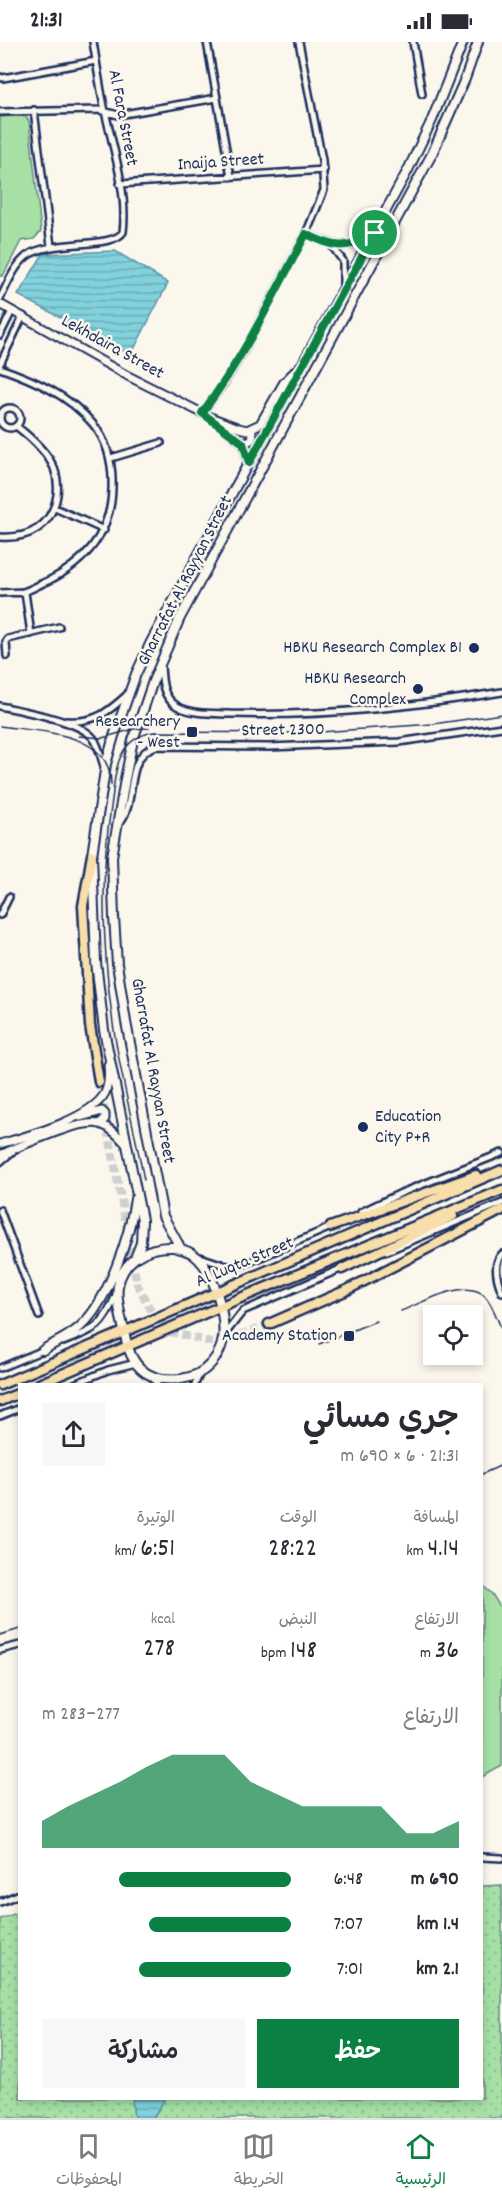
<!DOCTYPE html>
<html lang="ar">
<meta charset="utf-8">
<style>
body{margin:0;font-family:Dekko,"Playpen Sans Arabic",sans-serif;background:#f7f7f7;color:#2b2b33;direction:rtl;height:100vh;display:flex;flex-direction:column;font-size:22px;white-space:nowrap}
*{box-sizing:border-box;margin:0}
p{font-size:20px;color:#7c7c81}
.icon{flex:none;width:33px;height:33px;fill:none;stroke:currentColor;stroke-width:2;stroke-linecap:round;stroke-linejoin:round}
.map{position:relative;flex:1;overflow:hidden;direction:ltr}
.details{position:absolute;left:18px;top:1341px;width:465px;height:717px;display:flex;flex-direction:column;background:#fff;border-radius:0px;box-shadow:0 3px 9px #0003;direction:rtl}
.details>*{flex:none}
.fabs{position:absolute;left:423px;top:1263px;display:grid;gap:12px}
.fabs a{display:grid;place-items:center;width:60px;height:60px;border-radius:0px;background:#fff;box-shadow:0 3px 9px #0003;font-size:30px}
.pin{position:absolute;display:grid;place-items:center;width:51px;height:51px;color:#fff;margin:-26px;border:3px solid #fff;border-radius:50%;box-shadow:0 2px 6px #0007}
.round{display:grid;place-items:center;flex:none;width:63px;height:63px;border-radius:0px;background:#f7f7f7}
.headline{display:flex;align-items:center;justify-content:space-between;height:102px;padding:0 24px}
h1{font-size:33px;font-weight:600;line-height:45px}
.stats{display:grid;grid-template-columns:repeat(3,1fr);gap:9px;height:102px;padding:6px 24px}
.stats div{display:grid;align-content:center}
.stats b{font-size:26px;font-weight:600}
.stats small{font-size:16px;font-weight:400}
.stats p{font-size:16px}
.chart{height:168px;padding:12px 24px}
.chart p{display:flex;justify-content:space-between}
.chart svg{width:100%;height:108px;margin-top:6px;fill:#0b8043;opacity:.7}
.cta{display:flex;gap:12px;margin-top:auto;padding:12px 24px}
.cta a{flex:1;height:69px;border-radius:0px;background:#0b8043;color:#fff;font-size:24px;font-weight:600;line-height:69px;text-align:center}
.cta a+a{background:#f7f7f7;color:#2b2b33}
ul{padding:0 24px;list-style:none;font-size:20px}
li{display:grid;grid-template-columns:96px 72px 1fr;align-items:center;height:45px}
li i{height:15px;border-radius:8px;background:#0b8043}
.status{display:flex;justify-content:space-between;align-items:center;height:42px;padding:0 30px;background:#fff;direction:ltr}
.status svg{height:16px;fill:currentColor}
.tab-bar{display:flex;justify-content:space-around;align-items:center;height:84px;border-top:2px solid #e1e1e2;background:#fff;font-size:16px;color:#7c7c81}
.tab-bar a{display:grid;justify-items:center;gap:3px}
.tab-bar .current{color:#0b8043}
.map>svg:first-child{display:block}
.grass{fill:url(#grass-dots);stroke:#608882;stroke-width:1.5}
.garden{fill:#a6e0a5;stroke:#608882;stroke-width:1.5}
.water{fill:url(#water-rules);stroke:#5891aa;stroke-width:1.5}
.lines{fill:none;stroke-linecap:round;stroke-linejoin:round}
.primary-tunnel{stroke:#cecfd0;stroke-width:8;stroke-dasharray:8 4;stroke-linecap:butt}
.minor-casing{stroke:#1b2f5e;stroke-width:10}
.tertiary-casing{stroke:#1b2f5e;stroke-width:11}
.secondary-casing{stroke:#1b2f5e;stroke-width:12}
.primary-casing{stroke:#1b2f5e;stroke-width:13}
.minor{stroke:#fbf7ec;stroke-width:5}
.tertiary{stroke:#fbf7ec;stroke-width:7}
.secondary{stroke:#fbf7ec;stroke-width:8}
.primary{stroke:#f8deab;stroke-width:8}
.tram{stroke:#1b2f5e;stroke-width:1.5}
.route-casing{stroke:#fff;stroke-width:12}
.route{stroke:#0b8043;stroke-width:8}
.poi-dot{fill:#1b2f5e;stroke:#fbf7ec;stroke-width:2}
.labels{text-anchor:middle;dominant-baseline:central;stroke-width:5;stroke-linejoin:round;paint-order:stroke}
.street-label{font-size:18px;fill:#1b2f5e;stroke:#fbf7ec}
.poi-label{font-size:18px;fill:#1b2f5e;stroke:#fbf7ec;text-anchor:end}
</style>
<div class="status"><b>21:31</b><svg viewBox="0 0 49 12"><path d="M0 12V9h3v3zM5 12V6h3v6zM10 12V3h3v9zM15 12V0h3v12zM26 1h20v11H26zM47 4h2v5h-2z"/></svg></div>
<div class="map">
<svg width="502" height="2076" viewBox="0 0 502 2076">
<defs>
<pattern id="grass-dots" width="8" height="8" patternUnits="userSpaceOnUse" patternTransform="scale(1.5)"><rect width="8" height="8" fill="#a6e0a5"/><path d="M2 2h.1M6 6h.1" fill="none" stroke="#8ec090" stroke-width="1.8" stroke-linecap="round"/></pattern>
<pattern id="water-rules" width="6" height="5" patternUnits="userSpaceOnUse" patternTransform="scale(1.5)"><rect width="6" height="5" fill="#81d2dc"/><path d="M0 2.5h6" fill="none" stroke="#69abb6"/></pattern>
</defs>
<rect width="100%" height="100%" fill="#fbf7ec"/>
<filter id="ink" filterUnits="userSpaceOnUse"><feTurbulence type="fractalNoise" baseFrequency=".0167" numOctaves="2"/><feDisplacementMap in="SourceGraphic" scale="12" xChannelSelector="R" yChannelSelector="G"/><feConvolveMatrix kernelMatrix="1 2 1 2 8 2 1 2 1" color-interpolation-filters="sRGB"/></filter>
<g filter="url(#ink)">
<path class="grass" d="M502,1843V2076H0V1877L19,1870L20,2056H482V1844Z"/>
<path class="garden" d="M24,73L29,79L41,189L34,197L21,199L3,234H0V75Z
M482,1543L492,1552L502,1568V1724L482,1735Z"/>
<path class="water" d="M115,209L168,241L131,313L18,253L43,212Z
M132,2057H165L153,2076H134Z"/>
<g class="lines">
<path class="primary-tunnel" d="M99,1040L137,1242L155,1276L171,1290L211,1300L245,1292L269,1282"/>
<g class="minor-casing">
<path id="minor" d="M207,0L231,135
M413,0L422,52
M0,35L3,36L96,19
M34,68L51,204
M0,70L99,68L118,73L217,56
M120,142L324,128
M306,192C334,204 344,210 371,193
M332,204L343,219V243
M0,257C7,243 14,224 27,214C49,197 113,207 123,190C128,152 113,106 105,69C100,47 97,23 93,0
M0,293L12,269
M0,322L23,274
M0,326C34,338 69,353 93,382C108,400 113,424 112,447C111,490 86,520 48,539C40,542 31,548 23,550C15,551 8,550 0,551
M0 376a10 10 0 1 1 20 0a10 10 0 1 1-20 0Z
M202,371L224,341L243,310L306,192L324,148L322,118L299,0
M111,416L161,401
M55,466L104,488
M0,495C30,497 52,484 57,453C58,445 57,434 54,426C47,410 29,394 16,384
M25,550L31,592
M7,614L6,600L8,597L59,585
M161,624C162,639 162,655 177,664C193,673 214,671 231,672C322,675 412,665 502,650
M0,664C22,669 82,679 94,697C99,704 101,716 104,724
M66,679C95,681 107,671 128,652
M118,782C139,763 122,714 156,704L269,705L399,700L502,685
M0,873L9,855
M0,1120L13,1109
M0,1168L39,1274
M361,1170L401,1151L502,1111
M387,1209L502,1161
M502,1212C492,1222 497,1238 502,1250
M197,1214L227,1224H240L331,1185
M225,1292L243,1269L345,1225
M63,1300C96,1287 102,1286 116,1253
M0,1326L46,1307
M151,1333L157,1342
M74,1342L108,1328L136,1321
M195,1342L200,1331
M0,1374L20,1366
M0,1608L20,1603
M482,1815L502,1816
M0,1860L20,1852"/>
</g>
<g class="tertiary-casing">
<path id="tertiary" d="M0,262L128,334L210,375L239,386L247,388L260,382L284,340L300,324
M217,381L243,401L249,421
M243,401L251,398L253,394L251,387
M80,1075L102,1069L105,1072V1077L99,1082
M0,1102C27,1094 91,1077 105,1051C109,1042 109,1032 108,1023
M0,1113C22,1104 78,1077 100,1082C110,1085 119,1094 126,1102"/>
</g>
<g class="secondary-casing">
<path id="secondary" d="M173,1205C180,1207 188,1208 194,1213C214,1228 226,1273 223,1297C221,1309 214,1320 204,1328C188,1340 156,1342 140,1326C129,1315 126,1299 123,1284C120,1272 116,1256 118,1244C123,1217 148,1204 173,1205Z
M181,1207L163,1174L126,980L117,922L114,875L112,815L125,737L133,698L153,639L180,576L432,112L465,37L478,0
M135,1216L141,1201L142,1178L104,988L96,920L92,813L106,722L114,694L136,632L151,600L408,128L432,78L463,0
M43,1308C56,1300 71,1294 82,1283C109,1257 130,1193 135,1157"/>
</g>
<g class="primary-casing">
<path id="primary" d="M92,813L83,864L90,983L99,1040
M330,1185L476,1133
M342,1227L453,1174
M269,1282L347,1248L502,1168
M39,1342L238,1257L502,1148
M0,1343L502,1128
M0,1359L20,1351"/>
</g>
<use href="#minor" class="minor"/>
<use href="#tertiary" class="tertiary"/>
<use href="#secondary" class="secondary"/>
<use href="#primary" class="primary"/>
<path class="tram" d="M0,684C39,690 112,689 111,743
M79,694L102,696L134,687L149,686
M144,1138C135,1090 123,1043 115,995C103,918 99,842 111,765C116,732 114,697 154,690L306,691L433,682L502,672
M401,1269C422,1261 466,1235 485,1254C493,1263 497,1277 502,1288
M319,1302L376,1279
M482,1432L502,1423
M0,1593L20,1587"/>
</g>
</g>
<g class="lines" filter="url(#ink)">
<g class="route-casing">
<path id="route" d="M375,191L249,421L243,401L202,371C243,316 274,253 306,192C336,206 345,209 375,191Z"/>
</g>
<use href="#route" class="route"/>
</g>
<g class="poi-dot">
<circle cx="474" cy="606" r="6"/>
<circle cx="418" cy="647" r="6"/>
<rect x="186" y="684" width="12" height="12" rx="3"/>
<circle cx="363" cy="1085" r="6"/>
<rect x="343" y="1288" width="12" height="12" rx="3"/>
</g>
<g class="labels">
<g class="street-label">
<text transform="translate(122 76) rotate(79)">Al Fara Street</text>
<text transform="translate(221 121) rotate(-4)">Inaija Street</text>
<text transform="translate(112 306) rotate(29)">Lekhdaira Street</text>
<text transform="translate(186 539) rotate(-63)">Gharrafat Al Rayyan Street</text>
<text transform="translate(283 689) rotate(-1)">Street 2300</text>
<text transform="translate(152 1029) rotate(80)">Gharrafat Al Rayyan Street</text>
<text transform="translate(245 1221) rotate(-23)">Al Luqta Street</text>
</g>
<g class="poi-label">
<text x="462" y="606">HBKU Research Complex B1</text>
<text x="406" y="637">HBKU Research<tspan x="406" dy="21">Complex</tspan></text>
<text x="180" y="680">Researchery<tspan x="180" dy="21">- West</tspan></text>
<text x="375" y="1075" text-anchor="start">Education<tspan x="375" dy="21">City P+R</tspan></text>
<text x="337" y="1294">Academy Station</text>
</g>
</g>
</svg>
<div class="fabs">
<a><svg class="icon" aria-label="locate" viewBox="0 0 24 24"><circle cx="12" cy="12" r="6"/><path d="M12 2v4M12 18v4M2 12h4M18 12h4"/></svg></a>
</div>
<div class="pin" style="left:375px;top:191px;background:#1e9e55"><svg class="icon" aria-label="arrive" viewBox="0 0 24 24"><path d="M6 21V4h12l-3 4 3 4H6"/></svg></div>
<section class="details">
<div class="headline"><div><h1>جري مسائي</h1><p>21:31 · 6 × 690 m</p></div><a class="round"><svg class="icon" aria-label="share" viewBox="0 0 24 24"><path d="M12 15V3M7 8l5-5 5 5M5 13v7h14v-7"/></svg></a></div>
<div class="stats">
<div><p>المسافة</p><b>4.14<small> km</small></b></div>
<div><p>الوقت</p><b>28:22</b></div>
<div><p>الوتيرة</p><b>6:51<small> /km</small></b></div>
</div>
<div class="stats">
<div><p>الارتفاع</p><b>36<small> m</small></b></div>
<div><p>النبض</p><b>148<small> bpm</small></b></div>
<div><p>kcal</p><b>278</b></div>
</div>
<div class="chart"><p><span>الارتفاع</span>277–283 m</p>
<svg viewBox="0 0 160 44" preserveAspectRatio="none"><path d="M0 44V33L10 27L20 22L30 17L40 11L50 6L60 6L70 6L80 17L90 22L100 27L110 27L120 27L130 27L140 38L150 38L160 33V44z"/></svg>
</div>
<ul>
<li><b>690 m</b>6:48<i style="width:69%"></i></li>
<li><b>1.4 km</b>7:07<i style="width:57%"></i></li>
<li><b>2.1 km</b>7:01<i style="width:61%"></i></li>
</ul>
<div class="cta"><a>حفظ</a><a>مشاركة</a></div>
</section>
</div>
<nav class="tab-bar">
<a class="current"><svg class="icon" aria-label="home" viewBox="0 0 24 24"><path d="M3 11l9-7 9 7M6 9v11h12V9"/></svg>الرئيسية</a>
<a><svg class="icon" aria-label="map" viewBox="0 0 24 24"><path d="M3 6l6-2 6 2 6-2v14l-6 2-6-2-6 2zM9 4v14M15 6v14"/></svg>الخريطة</a>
<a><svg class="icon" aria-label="saved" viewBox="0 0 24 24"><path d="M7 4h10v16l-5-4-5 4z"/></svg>المحفوظات</a>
</nav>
